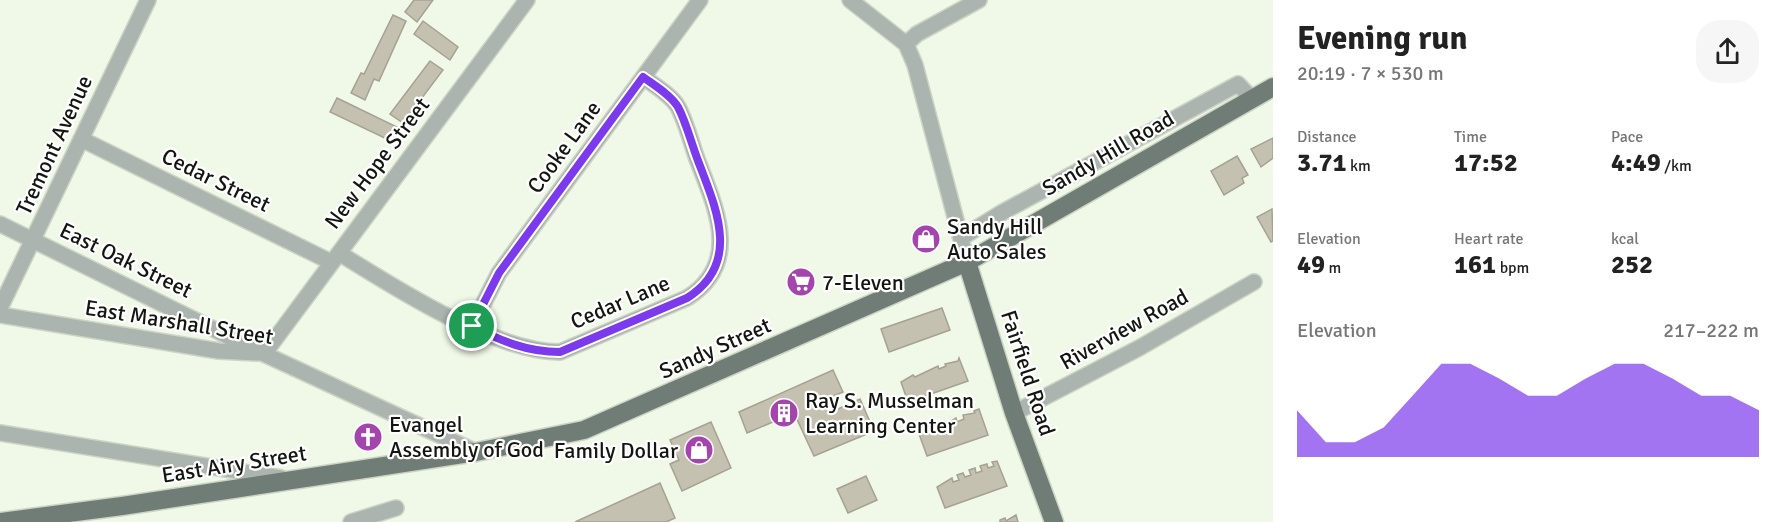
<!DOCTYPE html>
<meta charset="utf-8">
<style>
body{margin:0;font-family:Signika,sans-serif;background:#f6f6f6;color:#222;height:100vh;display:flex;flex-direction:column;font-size:22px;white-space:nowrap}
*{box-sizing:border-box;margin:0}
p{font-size:20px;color:#767676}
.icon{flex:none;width:33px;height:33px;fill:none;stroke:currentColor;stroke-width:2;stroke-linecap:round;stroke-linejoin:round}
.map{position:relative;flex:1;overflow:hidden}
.drawer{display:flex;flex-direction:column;background:#fff;width:510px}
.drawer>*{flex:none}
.pin{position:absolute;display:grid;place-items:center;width:51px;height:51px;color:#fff;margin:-26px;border:3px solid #fff;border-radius:50%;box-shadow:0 2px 6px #0007}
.round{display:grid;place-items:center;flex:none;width:63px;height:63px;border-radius:24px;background:#f6f6f6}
.summary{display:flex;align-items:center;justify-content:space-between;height:102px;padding:0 24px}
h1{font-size:33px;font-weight:800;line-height:45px}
.figures{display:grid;grid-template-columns:repeat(3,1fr);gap:9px;height:102px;padding:6px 24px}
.figures div{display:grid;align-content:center}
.figures b{font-size:26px;font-weight:800}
.figures small{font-size:16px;font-weight:400}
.figures p{font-size:16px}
.chart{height:168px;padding:12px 24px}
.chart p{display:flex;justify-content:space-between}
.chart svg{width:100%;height:108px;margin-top:6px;fill:#7c3aed;opacity:.7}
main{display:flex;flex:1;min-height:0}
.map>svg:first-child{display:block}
.building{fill:#c5c1b1;stroke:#a6a292;stroke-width:1.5}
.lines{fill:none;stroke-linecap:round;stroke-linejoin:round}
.minor-casing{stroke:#cdd4c5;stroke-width:18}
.major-casing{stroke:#cdd4c5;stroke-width:21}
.minor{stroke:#acb4af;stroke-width:15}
.major{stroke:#707d76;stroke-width:18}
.route-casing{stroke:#fff;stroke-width:12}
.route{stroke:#7c3aed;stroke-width:8}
.labels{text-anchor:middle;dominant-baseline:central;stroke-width:4.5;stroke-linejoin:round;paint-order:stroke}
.street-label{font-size:22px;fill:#131610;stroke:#fff}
.poi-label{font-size:22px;fill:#131610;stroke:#fff;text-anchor:start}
</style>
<main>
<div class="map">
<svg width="1273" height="522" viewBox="0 0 1273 522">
<rect width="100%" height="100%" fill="#f0f8e8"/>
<path class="building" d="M414,0H433L417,22L405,12Z
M393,15L406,21L379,81L374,79L365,100L351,93L361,73L364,74Z
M423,21L458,47L450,60L414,34Z
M430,61L443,70L403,123L390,114Z
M337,98L397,127L391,141L330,112Z
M1273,138V158L1261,167L1251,149Z
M1237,156L1248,175L1242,178L1244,183L1224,195L1211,171Z
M1272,209L1273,241L1271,242L1257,217Z
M942,308L950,330L889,352L881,329Z
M959,358L968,381L908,402L901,382L913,375L915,377L938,366L939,369L946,366L945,364L958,361Z
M833,370L843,392L823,400L829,413L860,399L874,431L814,456L794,413L747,433L739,412Z
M979,409L988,435L927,456L919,434L928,431L927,427L933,425L934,429L944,422L945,425L956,418L957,422L964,419L963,415L975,413L974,411Z
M711,422L731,468L682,491L670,464L679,460L670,440Z
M997,461L1007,486L945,508L937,487L952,478L953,482L959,480L957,475L963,473L965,477L971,475L969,470L975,468L976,473L982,471L980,466L987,464L988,468L994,466L992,462Z
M866,476L877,500L848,513L837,489Z
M660,483L675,518L666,522H575Z
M1016,515L1018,522H1000V520L1005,518L1006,521Z"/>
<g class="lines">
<g class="minor-casing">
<path id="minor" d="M850,0L906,44L915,65L967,262
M906,44L917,34L979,0
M81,139L331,262
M0,224L264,354L476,452
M961,238L1003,212L1238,84L1252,99
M339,253C395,288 495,352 560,352L687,298C743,263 715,206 697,159C691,142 686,122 678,107C671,95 654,85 643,77
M0,308L148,0
M0,315L219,351L258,353
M472,326L499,273L700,0
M264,354L527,0
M1014,413L1139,348L1254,282
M0,433L281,478
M351,522L396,508"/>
</g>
<g class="major-casing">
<path id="major" d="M967,262L1014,413L1054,522
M0,522L122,506L476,452L584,430L967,262L1273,87"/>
</g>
<use href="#minor" class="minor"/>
<use href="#major" class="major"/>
</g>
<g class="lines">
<g class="route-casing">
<path id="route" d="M643,77C654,85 671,95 678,107C686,122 691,142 697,158C715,206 743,263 687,298L560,352C527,352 501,341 472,326L499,273Z"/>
</g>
<use href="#route" class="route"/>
</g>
<defs>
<g id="shop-disc" transform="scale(1.5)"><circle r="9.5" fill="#a445ad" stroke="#fff"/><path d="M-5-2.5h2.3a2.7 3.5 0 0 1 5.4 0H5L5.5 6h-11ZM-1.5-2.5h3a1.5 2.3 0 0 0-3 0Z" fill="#fff"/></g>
<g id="supermarket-disc" transform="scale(1.5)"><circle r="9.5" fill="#a445ad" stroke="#fff"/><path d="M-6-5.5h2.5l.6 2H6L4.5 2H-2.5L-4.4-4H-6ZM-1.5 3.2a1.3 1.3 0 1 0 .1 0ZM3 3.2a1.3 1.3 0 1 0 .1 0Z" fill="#fff"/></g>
<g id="building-disc" transform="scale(1.5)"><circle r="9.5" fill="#a445ad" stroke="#fff"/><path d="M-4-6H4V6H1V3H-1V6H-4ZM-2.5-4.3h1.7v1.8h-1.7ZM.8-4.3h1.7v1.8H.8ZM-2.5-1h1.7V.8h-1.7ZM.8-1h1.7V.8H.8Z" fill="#fff"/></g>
<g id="church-disc" transform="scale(1.5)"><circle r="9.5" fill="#a445ad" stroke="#fff"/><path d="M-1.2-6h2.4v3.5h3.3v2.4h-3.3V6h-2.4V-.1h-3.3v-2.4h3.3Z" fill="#fff"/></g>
</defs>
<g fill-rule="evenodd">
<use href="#shop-disc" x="926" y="239"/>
<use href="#supermarket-disc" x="801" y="282"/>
<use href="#building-disc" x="784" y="413"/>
<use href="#church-disc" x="368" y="437"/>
<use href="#shop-disc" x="699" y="450"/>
</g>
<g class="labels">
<g class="street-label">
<text transform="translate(54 145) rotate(-65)">Tremont Avenue</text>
<text transform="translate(564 147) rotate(-54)">Cooke Lane</text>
<text transform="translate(1108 153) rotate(-30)">Sandy Hill Road</text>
<text transform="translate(377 163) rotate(-53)">New Hope Street</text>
<text transform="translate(216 180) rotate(26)">Cedar Street</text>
<text transform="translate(126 260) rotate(26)">East Oak Street</text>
<text transform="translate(620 302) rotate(-23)">Cedar Lane</text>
<text transform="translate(179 322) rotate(9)">East Marshall Street</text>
<text transform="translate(1124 329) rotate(-29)">Riverview Road</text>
<text transform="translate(715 348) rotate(-24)">Sandy Street</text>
<text transform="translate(1028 373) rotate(72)">Fairfield Road</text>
<text transform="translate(234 464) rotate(-9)">East Airy Street</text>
</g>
<g class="poi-label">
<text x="947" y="226">Sandy Hill<tspan x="947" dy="25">Auto Sales</tspan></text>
<text x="822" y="282">7-Eleven</text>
<text x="805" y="400">Ray S. Musselman<tspan x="805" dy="25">Learning Center</tspan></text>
<text x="389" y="424">Evangel<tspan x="389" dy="25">Assembly of God</tspan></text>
<text x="678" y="450" text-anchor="end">Family Dollar</text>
</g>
</g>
</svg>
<div class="pin" style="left:472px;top:326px;background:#1e9e55"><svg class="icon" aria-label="arrive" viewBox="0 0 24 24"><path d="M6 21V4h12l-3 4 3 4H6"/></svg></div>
</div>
<section class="drawer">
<div class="summary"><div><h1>Evening run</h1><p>20:19 · 7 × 530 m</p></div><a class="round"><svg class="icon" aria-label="share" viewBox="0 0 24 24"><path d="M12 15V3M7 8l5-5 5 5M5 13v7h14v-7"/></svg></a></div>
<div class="figures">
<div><p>Distance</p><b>3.71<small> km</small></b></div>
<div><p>Time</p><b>17:52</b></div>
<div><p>Pace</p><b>4:49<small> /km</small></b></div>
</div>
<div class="figures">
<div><p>Elevation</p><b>49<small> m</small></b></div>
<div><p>Heart rate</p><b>161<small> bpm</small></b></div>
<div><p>kcal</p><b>252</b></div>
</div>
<div class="chart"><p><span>Elevation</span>217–222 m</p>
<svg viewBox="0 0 160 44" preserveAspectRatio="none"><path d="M0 44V25L10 38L20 38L30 32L40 19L50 6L60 6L70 12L80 19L90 19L100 12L110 6L120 6L130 12L140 19L150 19L160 25V44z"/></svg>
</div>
</section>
</main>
